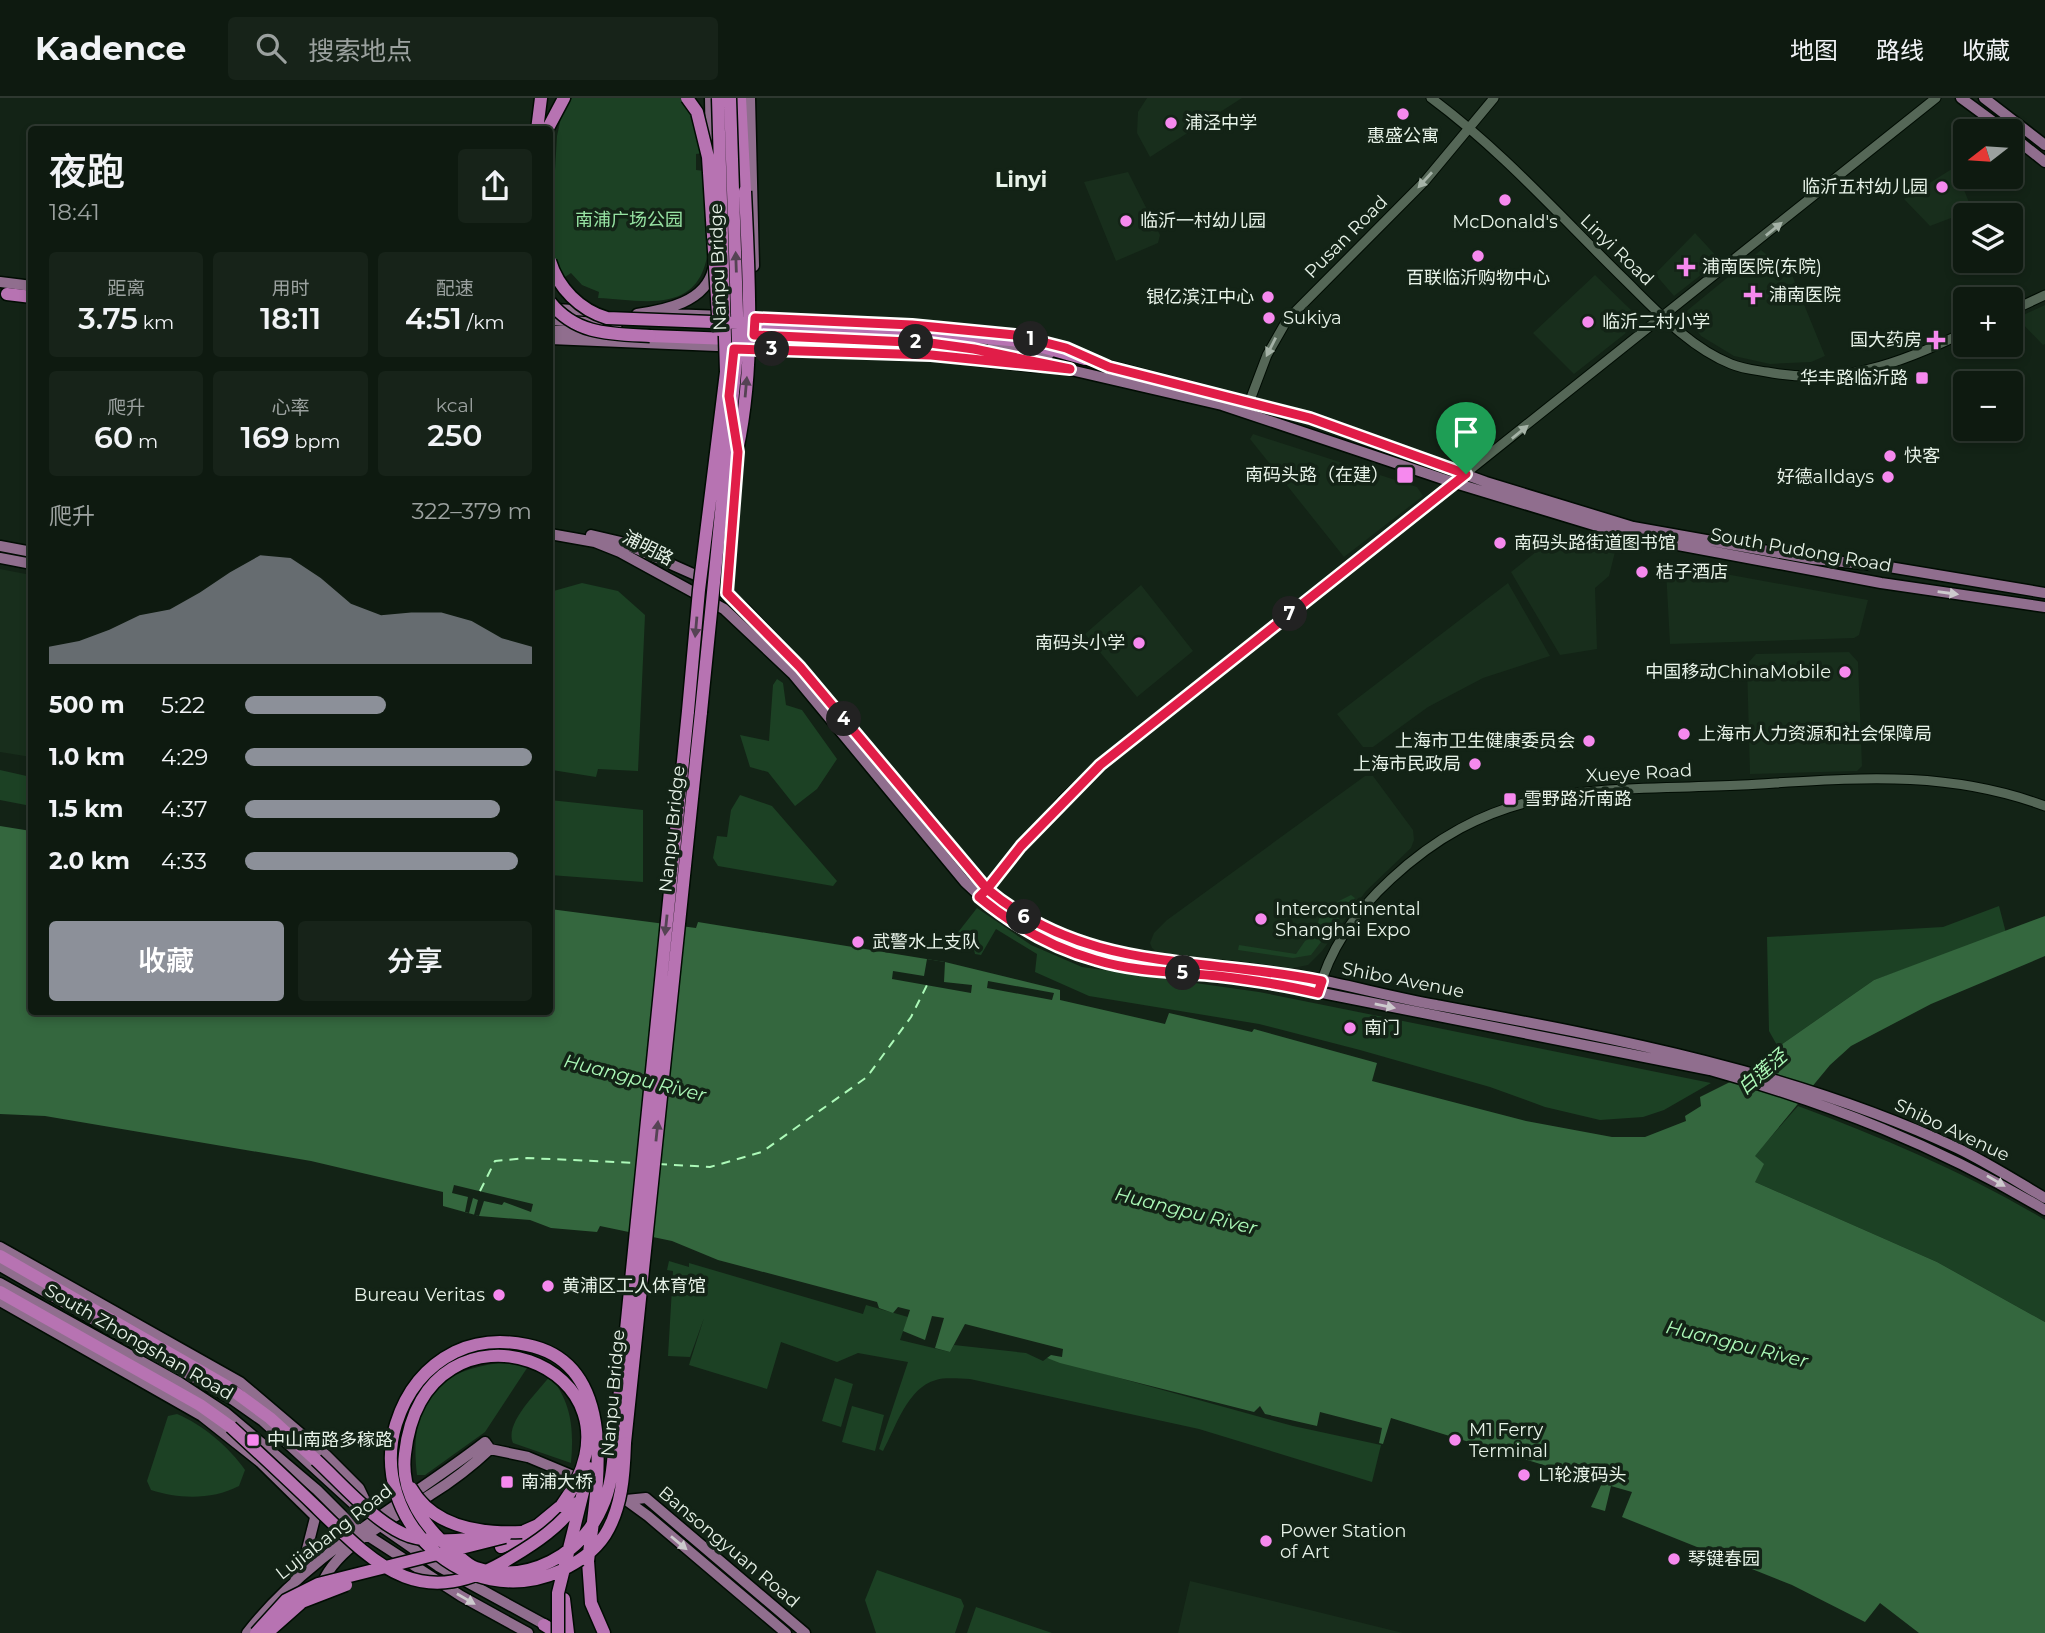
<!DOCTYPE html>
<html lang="zh">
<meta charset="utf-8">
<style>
body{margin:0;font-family:Montserrat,"Noto Sans SC",sans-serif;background:#172319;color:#f1f3f6;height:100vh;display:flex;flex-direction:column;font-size:26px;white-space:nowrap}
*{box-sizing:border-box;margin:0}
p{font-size:23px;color:#9ba19f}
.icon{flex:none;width:38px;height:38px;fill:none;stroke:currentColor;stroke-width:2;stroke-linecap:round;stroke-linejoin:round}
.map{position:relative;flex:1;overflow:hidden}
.sheet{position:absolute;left:28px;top:28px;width:525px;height:889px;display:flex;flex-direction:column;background:#0e1a10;border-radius:7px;box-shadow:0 4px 10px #0003,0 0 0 2px #2e3830}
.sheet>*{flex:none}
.needle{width:46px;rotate:253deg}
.tools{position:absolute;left:1953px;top:21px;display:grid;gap:14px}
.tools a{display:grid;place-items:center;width:70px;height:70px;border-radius:7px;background:#0e1a10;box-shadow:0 4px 10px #0003,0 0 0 2px #2e3830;font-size:35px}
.pin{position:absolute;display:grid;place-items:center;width:60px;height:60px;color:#fff;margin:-72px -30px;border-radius:50% 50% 50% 0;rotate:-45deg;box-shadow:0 0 7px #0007}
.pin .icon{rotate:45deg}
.km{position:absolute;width:35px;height:35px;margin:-18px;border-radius:50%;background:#222;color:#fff;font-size:19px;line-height:35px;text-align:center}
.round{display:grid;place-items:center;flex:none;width:74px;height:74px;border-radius:7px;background:#172319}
.summary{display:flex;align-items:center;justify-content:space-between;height:119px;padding:0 21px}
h1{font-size:38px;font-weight:600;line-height:52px}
.figures{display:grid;grid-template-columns:repeat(3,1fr);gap:10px;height:119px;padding:7px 21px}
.figures div{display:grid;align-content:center;border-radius:7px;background:#172319;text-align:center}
.figures b{font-size:30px;font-weight:600}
.figures small{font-size:19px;font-weight:400}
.figures p{font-size:19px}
.chart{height:196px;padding:14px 21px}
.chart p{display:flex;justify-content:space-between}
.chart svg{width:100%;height:126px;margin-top:7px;fill:#8c9099;opacity:.7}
.cta{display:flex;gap:14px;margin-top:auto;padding:14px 21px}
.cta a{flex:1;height:80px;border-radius:7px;background:#8c9099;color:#fff;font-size:28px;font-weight:600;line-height:80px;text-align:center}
.cta a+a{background:#172319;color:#f1f3f6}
ul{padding:0 21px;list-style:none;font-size:23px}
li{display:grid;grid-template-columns:112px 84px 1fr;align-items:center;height:52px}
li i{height:18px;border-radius:9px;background:#8c9099}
header{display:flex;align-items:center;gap:42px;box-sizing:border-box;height:98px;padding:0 35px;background:#0e1a10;border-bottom:2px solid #2e3830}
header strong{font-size:33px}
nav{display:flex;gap:38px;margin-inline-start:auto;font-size:24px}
.search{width:490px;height:63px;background:#172319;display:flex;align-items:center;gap:18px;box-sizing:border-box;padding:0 24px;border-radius:7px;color:#9ba19f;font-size:26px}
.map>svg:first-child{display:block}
.built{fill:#182e1c}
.green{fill:#1c4124}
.water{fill:#34673e}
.pier{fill:#132316}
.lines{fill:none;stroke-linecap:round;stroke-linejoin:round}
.ferry{stroke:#acf9b8;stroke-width:2;stroke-dasharray:9 7;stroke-linecap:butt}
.minor-casing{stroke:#010c03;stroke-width:11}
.major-casing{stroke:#010c03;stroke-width:13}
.highway-casing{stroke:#010c03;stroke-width:15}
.minor{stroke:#556757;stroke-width:9}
.major{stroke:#906e8e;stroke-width:10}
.highway{stroke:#b773b2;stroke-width:12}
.highway-bridge-casing{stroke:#010c03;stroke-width:15;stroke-linecap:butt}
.highway-bridge{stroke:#b773b2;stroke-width:12}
.oneway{fill:#a5b3a7}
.oneway2{fill:#554354}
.oneway3{fill:#cdcacd}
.route-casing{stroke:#fff;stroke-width:14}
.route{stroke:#e11d48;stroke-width:9}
.poi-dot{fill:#f689ee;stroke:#132316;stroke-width:2.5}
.labels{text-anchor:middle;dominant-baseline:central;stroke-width:7;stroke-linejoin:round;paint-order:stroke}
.poi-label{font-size:18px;fill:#e7f2e8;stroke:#132316;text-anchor:start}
.park-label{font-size:18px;fill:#96e2a2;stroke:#132316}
.street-label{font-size:18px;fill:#e7f2e8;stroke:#132316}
.water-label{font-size:19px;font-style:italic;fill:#acf9b8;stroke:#132316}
.quarter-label{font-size:21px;font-weight:bold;fill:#e7f2e8;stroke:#132316}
</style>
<header>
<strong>Kadence</strong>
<div class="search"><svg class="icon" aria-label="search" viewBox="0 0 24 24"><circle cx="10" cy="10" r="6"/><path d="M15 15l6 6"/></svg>搜索地点</div>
<nav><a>地图</a><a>路线</a><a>收藏</a></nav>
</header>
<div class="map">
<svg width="2045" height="1535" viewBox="0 0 2045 1535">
<rect width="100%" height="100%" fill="#132316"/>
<path class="built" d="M1147,0H1242L1150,59L1137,35L1138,14Z
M1955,69L1972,112L1930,128L1904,101Z
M1128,74L1160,137L1158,145L1116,163L1084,84Z
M1695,135L1720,162L1674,198L1655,176Z
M1761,152L1792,177L1825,258L1811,264L1770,266L1734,258L1701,238L1683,216Z
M1595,177L1631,212V231L1574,276L1533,235Z
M2045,207V246L2043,247L2017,220Z
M1253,336L1417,389L1423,398L1344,459L1250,341Z
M1556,438L1615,454L1609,478L1595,490L1597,551L1560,557L1511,474Z
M1671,466L1868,502L1859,537L1854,540L1670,546L1666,472Z
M0,471L31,477V659L0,654Z
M1508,485L1550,558L1483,580L1428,609L1373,649H1363L1337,616Z
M1141,487L1193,553L1137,599L1085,536Z
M1849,554L1858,564L1862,668L1857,673L1750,676L1747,566L1756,556Z
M1365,678H1373L1413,732L1414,742L1411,750L1366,793L1322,853L1308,867L1288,871L1158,855L1152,850L1150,845L1154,835L1167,822Z
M1190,1483L1314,1513L1403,1535H1178Z"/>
<path class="green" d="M572,0H681L701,24L704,55L696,56V72L705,73C706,114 725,189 669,201C648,206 620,201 598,200L599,194L582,187L571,175L565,179L554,159L551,139L557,38L562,15Z
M582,485L618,493L645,517L638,673L598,671L596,679L552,672L553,662L550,661V494Z
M777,581L783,585L786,607L802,612L837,661L817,691L795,708L768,674L750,669L740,637L769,643L773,587Z
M0,672L31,679V708L0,702Z
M740,697L772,708L837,783L833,788L718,768L713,760L717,738L727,739L731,712Z
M550,702L643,712V784L550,777Z
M1351,797L1355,800L1311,857L1293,860L1238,852L1239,847L1296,856L1305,843L1315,837L1320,817L1317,814Z
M1999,808L2006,835L1874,882L1778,949L1769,933L1767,839L1943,829Z
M977,810L1031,847L1082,869L1259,894L1711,985L1664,1012L1643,1019L1600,1022L1545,1009L1490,989L1360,952L1259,926L1089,898L1035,874L1037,856L996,831L981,857L975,856L972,842L967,837L952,842Z
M1798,1008C1883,1040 1967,1075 2045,1122V1224L1937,1164L1755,1084V1057Z
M669,1163L689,1169V1165L863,1216L866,1207L908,1219L900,1242L950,1254L954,1247L1026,1255L1043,1263L1047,1260L1293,1328L1381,1347L1372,1384L1199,1331L970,1281C960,1281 946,1279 936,1282C907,1290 896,1329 883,1353L879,1351L908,1264L858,1255L837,1264L781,1244L767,1291L689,1267L704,1220L690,1259L668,1258L673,1173L667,1172Z
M500,1265L529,1267L485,1334L425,1377H417C409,1310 431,1273 500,1265Z
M550,1278C572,1305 574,1332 571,1365L513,1345C504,1325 538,1294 550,1278Z
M835,1280L853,1286L841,1329L822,1323Z
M852,1308L884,1317L875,1353L842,1344Z
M177,1316C202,1326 230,1350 245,1372L239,1388C212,1402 179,1401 151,1392L147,1383L168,1318Z
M877,1472L961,1501L964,1508L955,1535H876L865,1502Z
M976,1509L1052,1535H967Z"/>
<path class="water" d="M0,728L31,733L32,914H550V811L696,830L698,824L945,864L1060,892V902L1165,926L1169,915L1252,934L1254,931L1377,965L1372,983L1526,1023L1612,1039H1645L1686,1023L1685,1018L1701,1008L1700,999L1744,977L1778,949L1874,882L2045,818V858L1931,906L1851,948L1830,967L1755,1058L1764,1066L1755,1084L1937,1164L2045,1224V1535H1919L1880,1505L1865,1524L1792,1487L1622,1419L1632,1394L1611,1388L1605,1413L1591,1409L1602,1385L1391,1320L1383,1346L1379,1345L1382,1330L1320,1314L1317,1328L1265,1316L1260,1308L1254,1314L1060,1265L1047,1260L1051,1257L1062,1259L1063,1251L965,1226L950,1254L935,1250L944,1220L932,1218L925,1242L903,1233L910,1212L898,1209L893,1215L879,1210L877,1204L718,1162L672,1143L600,1128L597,1134L551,1130L530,1122L479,1118L443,1108V1094L311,1063L45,1018L0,1016Z"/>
<path class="pier" d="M927,861L945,864L944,884L972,887L971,895L892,881L893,873L924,878Z
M988,883L1054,895L1052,902L987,890Z
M454,1087L533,1106L531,1114L504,1104L502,1107L484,1103L479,1118L474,1117L478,1102L473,1100L469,1115L465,1114L468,1099L452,1095Z"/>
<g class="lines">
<path class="ferry" d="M658,1066L710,1069L762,1054L867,979L911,919L927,887
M480,1093L495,1063L527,1060L638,1065"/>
<g class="minor-casing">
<path id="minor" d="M1431,0C1500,51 1559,117 1620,177C1653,209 1688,249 1731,266C1743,271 1755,272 1767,274C1840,288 1900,266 1965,234
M2011,213L2045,197
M1247,310L1267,257L1287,222L1425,83L1494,0
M983,795L1063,701L1100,667L1936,0
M1318,895C1330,849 1356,813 1391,781C1502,678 1603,694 1742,687C1849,681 1942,670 2045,708"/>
</g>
<g class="major-casing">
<path id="major" d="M710,0L711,60
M750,0L754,168
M1961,0L2006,33
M1984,0L2045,47
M2011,37L2045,64
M0,184L32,188
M555,211L591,213
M637,216C665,212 706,204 713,171
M667,216L724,218
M550,222L617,226
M890,226L1007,236
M550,233H592
M550,241L935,257
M912,244L949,247
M993,246L1049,256
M1079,260L1310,320L1486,384L1633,429L1813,461L1883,468L2045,495
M1023,261L1222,307L1455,385L1630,438L1881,485L2045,509
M972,262L1036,269
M550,436L595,444L620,454L724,511L793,576L965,784L996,813L1019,829L1044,842L1095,862L1132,870L1218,878L1302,891L1710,972C1831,1006 1938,1048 2045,1112
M591,437L621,444L709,483L745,511L800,569L987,791C1085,873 1188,858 1305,879C1348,887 1392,899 1436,907C1613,940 1793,973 1957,1050C1988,1065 2016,1083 2045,1100
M0,448L32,454
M0,460L32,466
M727,495L738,360
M0,1149L240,1284L326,1357L359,1390L370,1413
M0,1168L233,1302L263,1323L356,1408
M0,1185L177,1283L226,1315L317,1392L353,1428L461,1498L528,1535
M0,1203L202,1318L260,1364L316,1419
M600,1391L626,1402L648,1418L786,1535
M626,1402L646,1400L805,1535
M379,1427L438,1468L551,1530
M295,1483L304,1463L317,1412
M321,1489C334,1448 396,1420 430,1397C451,1384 472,1368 490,1351
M247,1535C310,1454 405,1406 485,1344L490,1351L528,1359L583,1382"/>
</g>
<g class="highway-casing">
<path id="highway" d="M740,0L745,93
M537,32L541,0
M547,32L564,0
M7,196L32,199
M869,230L1021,243L1085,261
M650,238L892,247L1029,262
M0,1158L228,1289L270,1320L316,1362
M0,1194L200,1307L231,1329
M615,1342L688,613
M625,1345L701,614
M522,1434L538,1427L561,1408
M501,1449L547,1433
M588,1463L591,1505L604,1535
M564,1501L568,1535
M544,1527L557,1535"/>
</g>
<use href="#minor" class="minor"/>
<use href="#major" class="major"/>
<use href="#highway" class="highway"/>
<g class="highway-bridge-casing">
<path id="highway-bridge" d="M687,0L697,14L708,59L719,232
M550,163C558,190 580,212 607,220L869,230
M550,204C576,237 611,236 650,238
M734,366C756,277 749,184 745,93
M688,613L699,492L726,274L718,0
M701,614L738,245L730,0
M231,1329C258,1354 286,1380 313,1406C377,1469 420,1516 512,1459C537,1444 559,1429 577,1405
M316,1362C341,1385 377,1427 409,1438C431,1445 457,1442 480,1440
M411,1390C433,1429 481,1436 522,1434
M561,1408C666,1266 424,1181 405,1356C400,1396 425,1430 455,1455C461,1460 469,1468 476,1470C528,1486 581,1457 602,1409C612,1388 613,1365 615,1342
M588,1463C596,1395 623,1266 527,1247C503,1242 478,1243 455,1254C425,1269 406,1294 396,1326C367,1422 467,1515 560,1473C578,1464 594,1454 605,1437C622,1410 624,1376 625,1345
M256,1535L286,1502L318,1486L505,1439
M267,1535L302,1504L346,1487
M558,1535V1495L589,1370"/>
</g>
<use href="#highway-bridge" class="highway-bridge"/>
</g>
<defs><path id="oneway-solid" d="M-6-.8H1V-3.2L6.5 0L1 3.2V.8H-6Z" transform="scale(1.75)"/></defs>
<g class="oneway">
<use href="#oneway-solid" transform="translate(1425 82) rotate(132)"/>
<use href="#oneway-solid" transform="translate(1774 131) rotate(-39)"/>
<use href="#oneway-solid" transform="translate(1271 249) rotate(117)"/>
<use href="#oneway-solid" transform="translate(1520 334) rotate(-39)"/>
</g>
<g class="oneway2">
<use href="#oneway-solid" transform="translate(736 164) rotate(-92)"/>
<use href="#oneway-solid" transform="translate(746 289) rotate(-85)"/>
<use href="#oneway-solid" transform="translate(696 529) rotate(95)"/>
<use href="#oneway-solid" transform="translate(666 827) rotate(96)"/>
<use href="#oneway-solid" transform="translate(657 1033) rotate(-84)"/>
</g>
<g class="oneway3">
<use href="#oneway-solid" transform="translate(1948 495) rotate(8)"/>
<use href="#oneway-solid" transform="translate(1385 908) rotate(11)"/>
<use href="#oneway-solid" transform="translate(1996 1083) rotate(30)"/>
<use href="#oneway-solid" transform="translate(679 1445) rotate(40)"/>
<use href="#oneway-solid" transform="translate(466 1501) rotate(30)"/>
</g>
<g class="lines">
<g class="route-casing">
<path id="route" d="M1466,376L1310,320L1109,269L1066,250L1015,237L912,227L755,220L754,237L930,245L974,251L1070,271L931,257L734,251L729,298L738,354L727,495L800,569L987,791L979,799C1013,827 1052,850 1096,862C1135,874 1177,874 1218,878C1252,882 1285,887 1318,895L1322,883C1201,858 1088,876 987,791L1021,748L1100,667L1466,376"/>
</g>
<use href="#route" class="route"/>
</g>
<g class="poi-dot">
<circle cx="1403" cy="16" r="7"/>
<circle cx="1171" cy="25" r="7"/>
<circle cx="1942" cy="89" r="7"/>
<circle cx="1505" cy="102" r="7"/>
<circle cx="1126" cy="123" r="7"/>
<circle cx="1478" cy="158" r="7"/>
<path d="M1682.5 158.5h7v7h7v7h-7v7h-7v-7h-7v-7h7z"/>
<path d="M1749.5 186.5h7v7h7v7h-7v7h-7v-7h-7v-7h7z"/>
<circle cx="1268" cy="199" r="7"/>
<circle cx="1269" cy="220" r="7"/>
<circle cx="1588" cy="224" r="7"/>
<path d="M1932.5 231.5h7v7h7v7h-7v7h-7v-7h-7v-7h7z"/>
<rect x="1915" y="273" width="14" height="14" rx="3.5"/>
<circle cx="1890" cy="358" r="7"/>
<rect x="1396" y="368" width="18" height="18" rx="3.5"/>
<circle cx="1888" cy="379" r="7"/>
<circle cx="1500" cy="445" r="7"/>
<circle cx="1642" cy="474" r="7"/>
<circle cx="1139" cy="545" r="7"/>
<circle cx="1845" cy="574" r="7"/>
<circle cx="1684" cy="636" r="7"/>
<circle cx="1589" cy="643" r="7"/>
<circle cx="1475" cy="666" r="7"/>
<rect x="1503" y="694" width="14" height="14" rx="3.5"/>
<circle cx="1261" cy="821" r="7"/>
<circle cx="858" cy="844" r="7"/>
<circle cx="1350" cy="930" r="7"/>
<circle cx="548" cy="1188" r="7"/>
<circle cx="499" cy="1197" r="7"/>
<rect x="246" y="1335" width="14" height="14" rx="3.5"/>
<circle cx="1455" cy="1342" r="7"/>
<circle cx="1524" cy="1377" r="7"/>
<rect x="500" y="1377" width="14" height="14" rx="3.5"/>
<circle cx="1266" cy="1443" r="7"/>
<circle cx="1674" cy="1461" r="7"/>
</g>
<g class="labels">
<g class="poi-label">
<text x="1185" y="25">浦泾中学</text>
<text x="1403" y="38" text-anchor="middle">惠盛公寓</text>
<text x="1928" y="89" text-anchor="end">临沂五村幼儿园</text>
<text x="1140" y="123">临沂一村幼儿园</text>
<text x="1505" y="124" text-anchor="middle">McDonald's</text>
<text x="1702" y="169">浦南医院(东院)</text>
<text x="1478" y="180" text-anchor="middle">百联临沂购物中心</text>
<text x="1769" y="197">浦南医院</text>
<text x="1254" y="199" text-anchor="end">银亿滨江中心</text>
<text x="1283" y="220">Sukiya</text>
<text x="1602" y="224">临沂二村小学</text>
<text x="1922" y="242" text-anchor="end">国大药房</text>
<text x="1908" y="280" text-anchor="end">华丰路临沂路</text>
<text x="1904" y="358">快客</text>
<text x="1389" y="377" text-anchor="end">南码头路（在建）</text>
<text x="1874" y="379" text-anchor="end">好德alldays</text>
<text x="1514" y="445">南码头路街道图书馆</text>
<text x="1656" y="474">桔子酒店</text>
<text x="1125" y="545" text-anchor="end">南码头小学</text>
<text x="1831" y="574" text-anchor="end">中国移动ChinaMobile</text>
<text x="1698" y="636">上海市人力资源和社会保障局</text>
<text x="1575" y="643" text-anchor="end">上海市卫生健康委员会</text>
<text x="1461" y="666" text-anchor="end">上海市民政局</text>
<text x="1524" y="701">雪野路沂南路</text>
<text x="1275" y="811">Intercontinental<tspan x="1275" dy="21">Shanghai Expo</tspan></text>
<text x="872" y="844">武警水上支队</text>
<text x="1364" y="930">南门</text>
<text x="562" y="1188">黄浦区工人体育馆</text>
<text x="485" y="1197" text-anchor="end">Bureau Veritas</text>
<text x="1469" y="1332">M1 Ferry<tspan x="1469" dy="21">Terminal</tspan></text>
<text x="267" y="1342">中山南路多稼路</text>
<text x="1538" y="1377">L1轮渡码头</text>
<text x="521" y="1384">南浦大桥</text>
<text x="1280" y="1433">Power Station<tspan x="1280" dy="21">of Art</tspan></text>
<text x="1688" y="1461">琴键春园</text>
</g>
<g class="park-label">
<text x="629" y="122">南浦广场公园</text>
</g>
<g class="street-label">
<text transform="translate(1346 139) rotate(-45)">Pusan Road</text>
<text transform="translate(1617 152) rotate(44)">Linyi Road</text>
<text transform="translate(718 169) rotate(-92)">Nanpu Bridge</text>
<text transform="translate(648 450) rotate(27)">浦明路</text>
<text transform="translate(1801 452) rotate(10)">South Pudong Road</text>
<text transform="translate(1639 675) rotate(-3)">Xueye Road</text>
<text transform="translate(672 731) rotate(-84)">Nanpu Bridge</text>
<text transform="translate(1403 882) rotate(11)">Shibo Avenue</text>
<text transform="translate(1952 1032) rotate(25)">Shibo Avenue</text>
<text transform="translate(139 1244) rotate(30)">South Zhongshan Road</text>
<text transform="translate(613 1295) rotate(-85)">Nanpu Bridge</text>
<text transform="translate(334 1434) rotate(-38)">Lujiabang Road</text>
<text transform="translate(729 1449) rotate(40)">Bansongyuan Road</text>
</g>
<g class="water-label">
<text transform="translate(1762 974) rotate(-41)">白莲泾</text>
<text transform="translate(635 980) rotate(14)">Huangpu River</text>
<text transform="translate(1186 1113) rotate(14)">Huangpu River</text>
<text transform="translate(1737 1246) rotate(14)">Huangpu River</text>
</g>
<g class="quarter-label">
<text x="1021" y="81">Linyi</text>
</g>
</g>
</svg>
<div class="tools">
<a><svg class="needle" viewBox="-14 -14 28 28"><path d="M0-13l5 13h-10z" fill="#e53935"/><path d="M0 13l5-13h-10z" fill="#9ba19f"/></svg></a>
<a><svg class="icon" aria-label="layers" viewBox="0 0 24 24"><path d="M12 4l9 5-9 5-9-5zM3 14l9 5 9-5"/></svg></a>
<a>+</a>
<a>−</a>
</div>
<div class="pin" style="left:1466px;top:376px;background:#1e9e55"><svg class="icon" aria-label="arrive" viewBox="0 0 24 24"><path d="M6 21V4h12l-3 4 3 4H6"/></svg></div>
<b class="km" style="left:1031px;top:241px">1</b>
<b class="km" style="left:916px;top:244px">2</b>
<b class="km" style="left:772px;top:251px">3</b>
<b class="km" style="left:844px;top:621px">4</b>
<b class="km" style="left:1183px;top:875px">5</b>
<b class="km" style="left:1024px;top:819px">6</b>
<b class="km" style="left:1290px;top:516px">7</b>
<section class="sheet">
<div class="summary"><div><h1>夜跑</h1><p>18:41</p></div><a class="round"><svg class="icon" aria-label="share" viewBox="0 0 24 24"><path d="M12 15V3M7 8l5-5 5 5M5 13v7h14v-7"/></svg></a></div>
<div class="figures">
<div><p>距离</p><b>3.75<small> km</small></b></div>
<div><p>用时</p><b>18:11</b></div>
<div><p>配速</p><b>4:51<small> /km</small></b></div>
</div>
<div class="figures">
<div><p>爬升</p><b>60<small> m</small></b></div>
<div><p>心率</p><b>169<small> bpm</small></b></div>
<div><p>kcal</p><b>250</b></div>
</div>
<div class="chart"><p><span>爬升</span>322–379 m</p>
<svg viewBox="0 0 160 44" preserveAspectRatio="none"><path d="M0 44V38L10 36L20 32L30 27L40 25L50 19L60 12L70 6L80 7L90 14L100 23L110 27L120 26L130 26L140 29L150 35L160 38V44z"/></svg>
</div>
<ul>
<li><b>500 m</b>5:22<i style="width:49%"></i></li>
<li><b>1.0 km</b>4:29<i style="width:100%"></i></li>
<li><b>1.5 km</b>4:37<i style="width:89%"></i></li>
<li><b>2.0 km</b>4:33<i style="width:95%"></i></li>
</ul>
<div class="cta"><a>收藏</a><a>分享</a></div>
</section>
</div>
